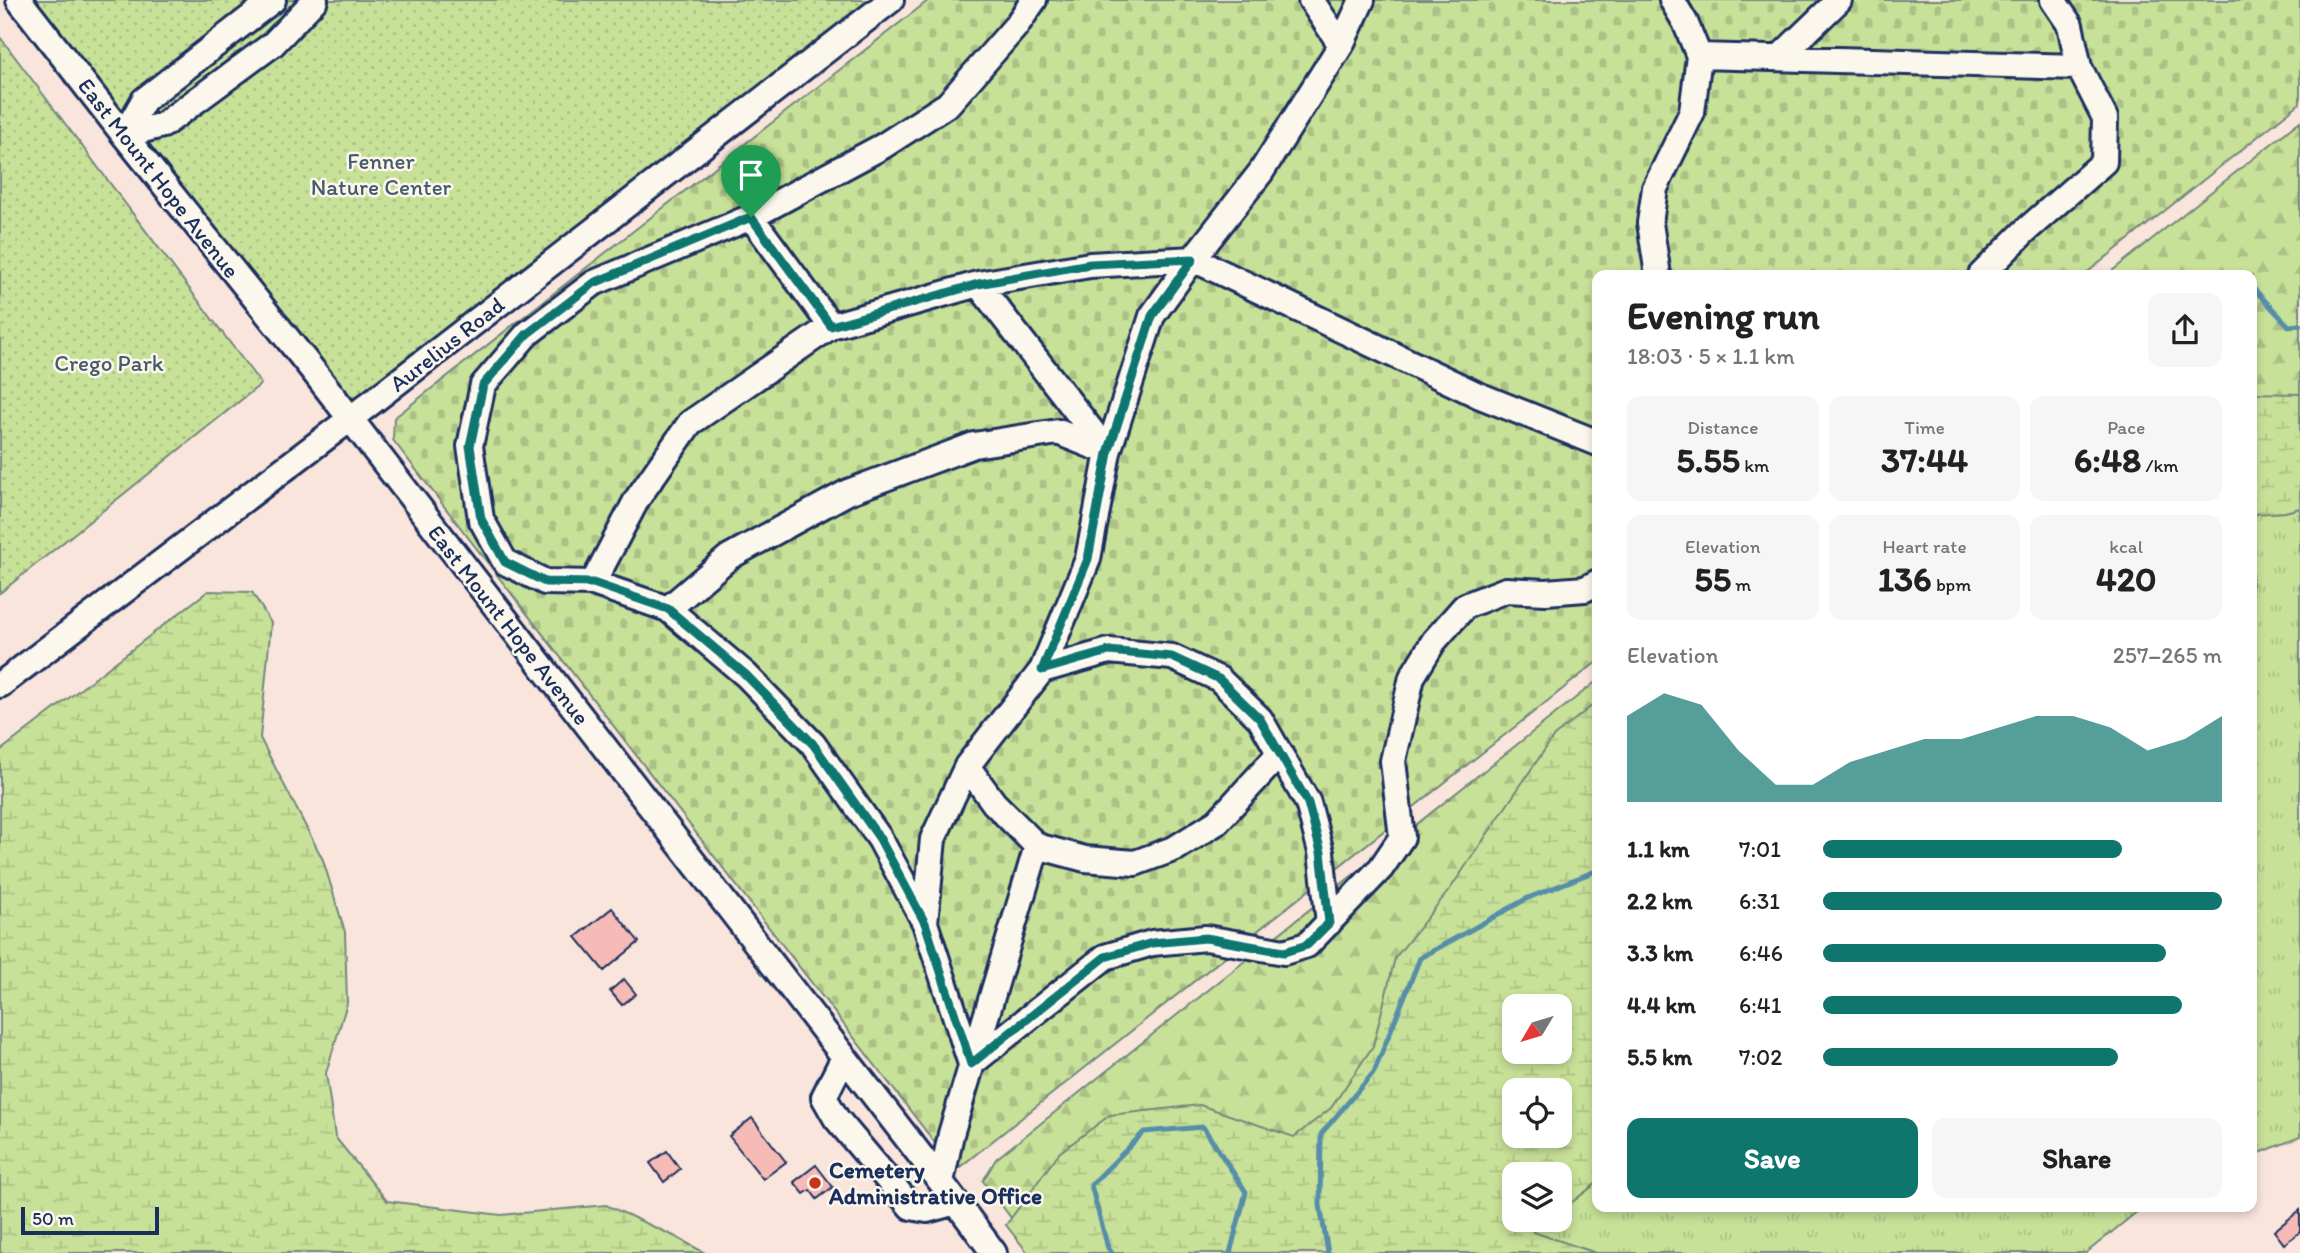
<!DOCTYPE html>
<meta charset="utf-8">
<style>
body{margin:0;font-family:Itim,sans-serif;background:#f6f6f6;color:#222;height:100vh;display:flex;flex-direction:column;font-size:26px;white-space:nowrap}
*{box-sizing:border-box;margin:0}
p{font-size:23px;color:#767676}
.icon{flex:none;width:38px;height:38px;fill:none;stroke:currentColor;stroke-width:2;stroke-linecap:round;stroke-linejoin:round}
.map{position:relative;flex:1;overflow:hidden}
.details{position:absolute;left:1592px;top:270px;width:665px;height:942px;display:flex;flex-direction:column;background:#fff;border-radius:14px;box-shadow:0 4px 10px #0003}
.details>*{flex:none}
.needle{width:46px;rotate:232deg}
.controls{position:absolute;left:1502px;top:994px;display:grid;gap:14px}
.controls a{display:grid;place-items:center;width:70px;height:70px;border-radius:14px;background:#fff;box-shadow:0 4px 10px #0003;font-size:35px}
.scale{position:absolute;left:21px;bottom:18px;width:138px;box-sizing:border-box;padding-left:7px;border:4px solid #1b2f5e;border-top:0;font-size:19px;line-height:24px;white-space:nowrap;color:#1b2f5e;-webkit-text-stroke:5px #fbf7ec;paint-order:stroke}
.pin{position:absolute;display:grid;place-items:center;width:60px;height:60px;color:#fff;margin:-72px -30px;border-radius:50% 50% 50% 0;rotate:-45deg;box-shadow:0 0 7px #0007}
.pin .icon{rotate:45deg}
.round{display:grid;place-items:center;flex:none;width:74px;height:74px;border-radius:14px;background:#f6f6f6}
.overview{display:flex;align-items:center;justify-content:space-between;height:119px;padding:0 35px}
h1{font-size:38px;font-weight:800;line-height:52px}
.stats{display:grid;grid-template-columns:repeat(3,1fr);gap:10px;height:119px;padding:7px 35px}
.stats div{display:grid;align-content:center;border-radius:14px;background:#f6f6f6;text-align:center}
.stats b{font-size:35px;font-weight:800}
.stats small{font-size:19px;font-weight:400}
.stats p{font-size:19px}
.chart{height:196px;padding:14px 35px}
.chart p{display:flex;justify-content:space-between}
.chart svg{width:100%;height:126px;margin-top:7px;fill:#0f766e;opacity:.7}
.action{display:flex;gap:14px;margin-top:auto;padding:14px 35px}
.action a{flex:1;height:80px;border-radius:14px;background:#0f766e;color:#fff;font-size:28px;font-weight:800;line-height:80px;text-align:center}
.action a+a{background:#f6f6f6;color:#222}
ul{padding:0 35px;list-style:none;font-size:23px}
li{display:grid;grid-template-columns:112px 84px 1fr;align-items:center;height:52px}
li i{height:18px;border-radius:9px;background:#0f766e}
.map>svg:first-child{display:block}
.grass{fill:url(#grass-tufts);stroke:#72887b;stroke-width:2}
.forest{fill:url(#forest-firs);stroke:#72887b;stroke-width:2;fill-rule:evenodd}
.wetland{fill:url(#wetland-marsh);stroke:#72887b;stroke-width:2;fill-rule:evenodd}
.cemetery{fill:url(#cemetery-stones);stroke:#72887b;stroke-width:2}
.park{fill:url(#park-dots);stroke:#72887b;stroke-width:2}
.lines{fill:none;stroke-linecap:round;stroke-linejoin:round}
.stream{stroke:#568ea9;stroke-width:5}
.building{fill:#f7bbb7;stroke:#1b2f5e;stroke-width:2}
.minor-casing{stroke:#1b2f5e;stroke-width:30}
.minor{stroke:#fbf7ec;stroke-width:24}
.route-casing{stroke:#fff;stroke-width:14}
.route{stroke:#0f766e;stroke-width:9}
.poi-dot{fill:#c8321e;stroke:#fbf7ec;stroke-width:2.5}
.labels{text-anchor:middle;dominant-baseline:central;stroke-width:5;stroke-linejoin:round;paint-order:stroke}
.park-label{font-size:23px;fill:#465c6c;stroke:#fbf7ec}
.street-label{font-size:23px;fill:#1b2f5e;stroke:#fbf7ec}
.poi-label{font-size:23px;font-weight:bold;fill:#1b2f5e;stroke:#fbf7ec;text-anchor:start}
</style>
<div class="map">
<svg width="2300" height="1253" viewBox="0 0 2300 1253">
<defs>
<pattern id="grass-tufts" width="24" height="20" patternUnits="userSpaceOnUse" patternTransform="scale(1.75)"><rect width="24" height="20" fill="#c8e198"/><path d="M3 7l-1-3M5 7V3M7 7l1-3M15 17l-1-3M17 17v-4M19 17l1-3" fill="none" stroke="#abc185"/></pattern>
<pattern id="forest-firs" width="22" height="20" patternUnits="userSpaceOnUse" patternTransform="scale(1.75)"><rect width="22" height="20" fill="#c8e198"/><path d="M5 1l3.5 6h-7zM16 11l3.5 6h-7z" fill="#abc185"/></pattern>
<pattern id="wetland-marsh" width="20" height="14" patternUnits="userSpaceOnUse" patternTransform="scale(1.75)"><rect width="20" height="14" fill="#c8e198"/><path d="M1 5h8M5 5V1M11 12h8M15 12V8" fill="none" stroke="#abc185"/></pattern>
<pattern id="cemetery-stones" width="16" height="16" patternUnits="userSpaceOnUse" patternTransform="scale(1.75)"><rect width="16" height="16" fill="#c8e198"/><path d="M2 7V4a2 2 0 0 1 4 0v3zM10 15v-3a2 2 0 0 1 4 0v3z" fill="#abc185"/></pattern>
<pattern id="park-dots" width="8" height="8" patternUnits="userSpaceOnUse" patternTransform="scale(1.75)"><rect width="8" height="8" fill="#c8e198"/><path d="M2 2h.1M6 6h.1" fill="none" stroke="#abc185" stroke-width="1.8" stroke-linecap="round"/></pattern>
</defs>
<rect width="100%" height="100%" fill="#fae5dc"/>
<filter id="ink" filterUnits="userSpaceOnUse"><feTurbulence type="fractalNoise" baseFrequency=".0143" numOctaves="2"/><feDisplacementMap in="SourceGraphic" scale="14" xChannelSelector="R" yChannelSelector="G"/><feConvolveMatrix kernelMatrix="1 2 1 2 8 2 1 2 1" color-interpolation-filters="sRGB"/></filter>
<g filter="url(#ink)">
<path class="grass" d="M2300,508V1137L2252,1156V514L2285,512Z
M1598,1182V1206H2144L2086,1253H1596L1532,1232L1549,1220H1559V1212Z"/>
<path class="forest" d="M2300,121V442L2252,485V275H2107Z
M1598,680V1069L1559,1090H1514V1136L1038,1253L983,1181L996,1159ZM1514,1006H1559V1052H1514Z"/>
<path class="wetland" d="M2252,393L2300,394V508L2285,512L2252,514Z
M208,591L252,592L271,623L260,738L323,860L345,932L347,1003L326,1073L335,1137L387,1201L501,1215L606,1205L674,1236L705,1253H0V751Z
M1598,701V1182L1559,1212V1174H1514V1220H1549L1533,1232L1596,1253H1028L1006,1225L1059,1153L1110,1115L1200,1105L1294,1137L1331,1108L1373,1046L1395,958L1450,889L1554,736ZM1514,1006H1559V1052H1514ZM1559,1090V1136H1514V1090Z"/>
<path class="cemetery" d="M929,0H2300V103L2084,275H1598V661L956,1170L393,440L394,418Z"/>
<path class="park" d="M24,0H891L350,419Z
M0,37L261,384L0,593Z"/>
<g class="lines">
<path class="stream" d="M2252,287L2289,326L2300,325
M1112,1253L1108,1248L1091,1185L1144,1132L1203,1127L1246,1192L1230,1253
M1328,1253L1320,1205L1321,1134L1374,1072L1420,958L1528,898L1598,870"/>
</g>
<path class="building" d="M612,908L639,942L604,971L576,937Z
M624,979L636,994L622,1005L610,991Z
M752,1118L786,1162L763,1179L729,1136Z
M667,1151L680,1169L664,1182L650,1163Z
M816,1165L833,1187L817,1199L810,1190L804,1194L794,1182Z
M2300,1210V1232L2284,1244L2274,1231Z"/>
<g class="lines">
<g class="minor-casing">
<path id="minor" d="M19,0L124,135L315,373L941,1182L994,1253
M1311,0L1341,45
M1699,56L2079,67
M1779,58L1839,0
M124,135L163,125L273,44L315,0
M124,135L144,100L273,0
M751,217L831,326
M1658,275L1650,223L1655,188L1692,112L1699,56L1685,22L1672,0
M1981,275L2025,231L2104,162L2105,118L2079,67L2070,25L2053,0
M593,583L637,499L690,423L831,326L978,284L1090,265L1193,259L1478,395L1598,443
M668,609L729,557L848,492L974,445L1058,432L1108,452L978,284
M1042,670L1109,651L1172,657L1219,679L1260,719L1308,803L1321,852L1329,923
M0,685L350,419L891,0
M967,766L994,803L1037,846L1085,859L1135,863L1176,848L1217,822L1280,753
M925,923L933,839L967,766L1042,670L1088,559L1108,452L1152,316L1193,259L1261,172L1341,45L1362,0
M844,1057L824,1097L836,1118L911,1207L927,1210L956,1202
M971,1064L925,923L880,839L813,744L746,675L668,609L593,583L545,582L505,562L481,519L470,446L483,385L527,334L594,283L751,217L883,146L948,104L1016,26L1034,0
M971,1064L1105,957L1152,943L1206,938L1284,952L1307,945L1381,868L1402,837L1393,761L1412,677L1434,641L1465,606L1506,590L1546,592L1585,589L1598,582
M941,1182L951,1134L1037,846"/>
</g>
<use href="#minor" class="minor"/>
</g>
</g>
<g class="lines" filter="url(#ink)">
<g class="route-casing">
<path id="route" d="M751,217L831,326L978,284L1090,264L1193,259L1152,316L1108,453L1088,559L1042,670L1109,651L1172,657L1219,679L1260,719L1308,803L1321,852L1329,923L1307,945L1284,952L1206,938L1152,943L1105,957L971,1064L925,923L880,839L813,744L746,675L668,609L593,583L545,582L505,562L481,519L470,446L483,385L527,334L594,283Z"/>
</g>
<use href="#route" class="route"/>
</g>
<circle class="poi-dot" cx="815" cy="1183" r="7"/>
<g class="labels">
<g class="park-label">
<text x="381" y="161">Fenner<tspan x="381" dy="26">Nature Center</tspan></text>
<text x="109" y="363">Crego Park</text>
</g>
<g class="street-label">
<text transform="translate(159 178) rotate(52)">East Mount Hope Avenue</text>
<text transform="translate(447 344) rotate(-38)">Aurelius Road</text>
<text transform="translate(509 625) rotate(52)">East Mount Hope Avenue</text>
</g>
<g class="poi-label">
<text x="829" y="1170">Cemetery<tspan x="829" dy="26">Administrative Office</tspan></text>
</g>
</g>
</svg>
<div class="controls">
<a><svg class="needle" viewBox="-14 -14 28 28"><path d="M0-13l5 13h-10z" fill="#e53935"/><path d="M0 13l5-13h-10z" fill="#767676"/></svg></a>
<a><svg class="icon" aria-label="locate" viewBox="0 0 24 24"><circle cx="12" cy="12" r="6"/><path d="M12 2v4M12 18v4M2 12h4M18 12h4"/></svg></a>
<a><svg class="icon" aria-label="layers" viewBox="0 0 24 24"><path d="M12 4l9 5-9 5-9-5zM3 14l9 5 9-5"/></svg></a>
</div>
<div class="scale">50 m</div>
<div class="pin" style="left:751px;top:217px;background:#1e9e55"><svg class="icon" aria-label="arrive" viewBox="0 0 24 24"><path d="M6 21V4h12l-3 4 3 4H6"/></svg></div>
<section class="details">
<div class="overview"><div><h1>Evening run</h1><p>18:03 · 5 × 1.1 km</p></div><a class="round"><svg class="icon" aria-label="share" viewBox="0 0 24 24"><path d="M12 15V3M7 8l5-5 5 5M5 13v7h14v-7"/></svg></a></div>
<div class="stats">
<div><p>Distance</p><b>5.55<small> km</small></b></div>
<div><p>Time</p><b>37:44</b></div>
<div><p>Pace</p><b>6:48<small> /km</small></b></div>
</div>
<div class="stats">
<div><p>Elevation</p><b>55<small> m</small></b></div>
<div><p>Heart rate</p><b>136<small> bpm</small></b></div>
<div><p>kcal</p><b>420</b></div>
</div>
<div class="chart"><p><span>Elevation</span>257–265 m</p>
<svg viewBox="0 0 160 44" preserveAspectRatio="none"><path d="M0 44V14L10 6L20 10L30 26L40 38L50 38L60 30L70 26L80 22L90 22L100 18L110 14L120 14L130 18L140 26L150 22L160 14V44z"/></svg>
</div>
<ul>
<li><b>1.1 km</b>7:01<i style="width:75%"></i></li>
<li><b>2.2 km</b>6:31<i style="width:100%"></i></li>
<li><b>3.3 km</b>6:46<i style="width:86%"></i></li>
<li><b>4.4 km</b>6:41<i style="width:90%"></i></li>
<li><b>5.5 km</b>7:02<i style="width:74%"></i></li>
</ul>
<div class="action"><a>Save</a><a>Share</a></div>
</section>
</div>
